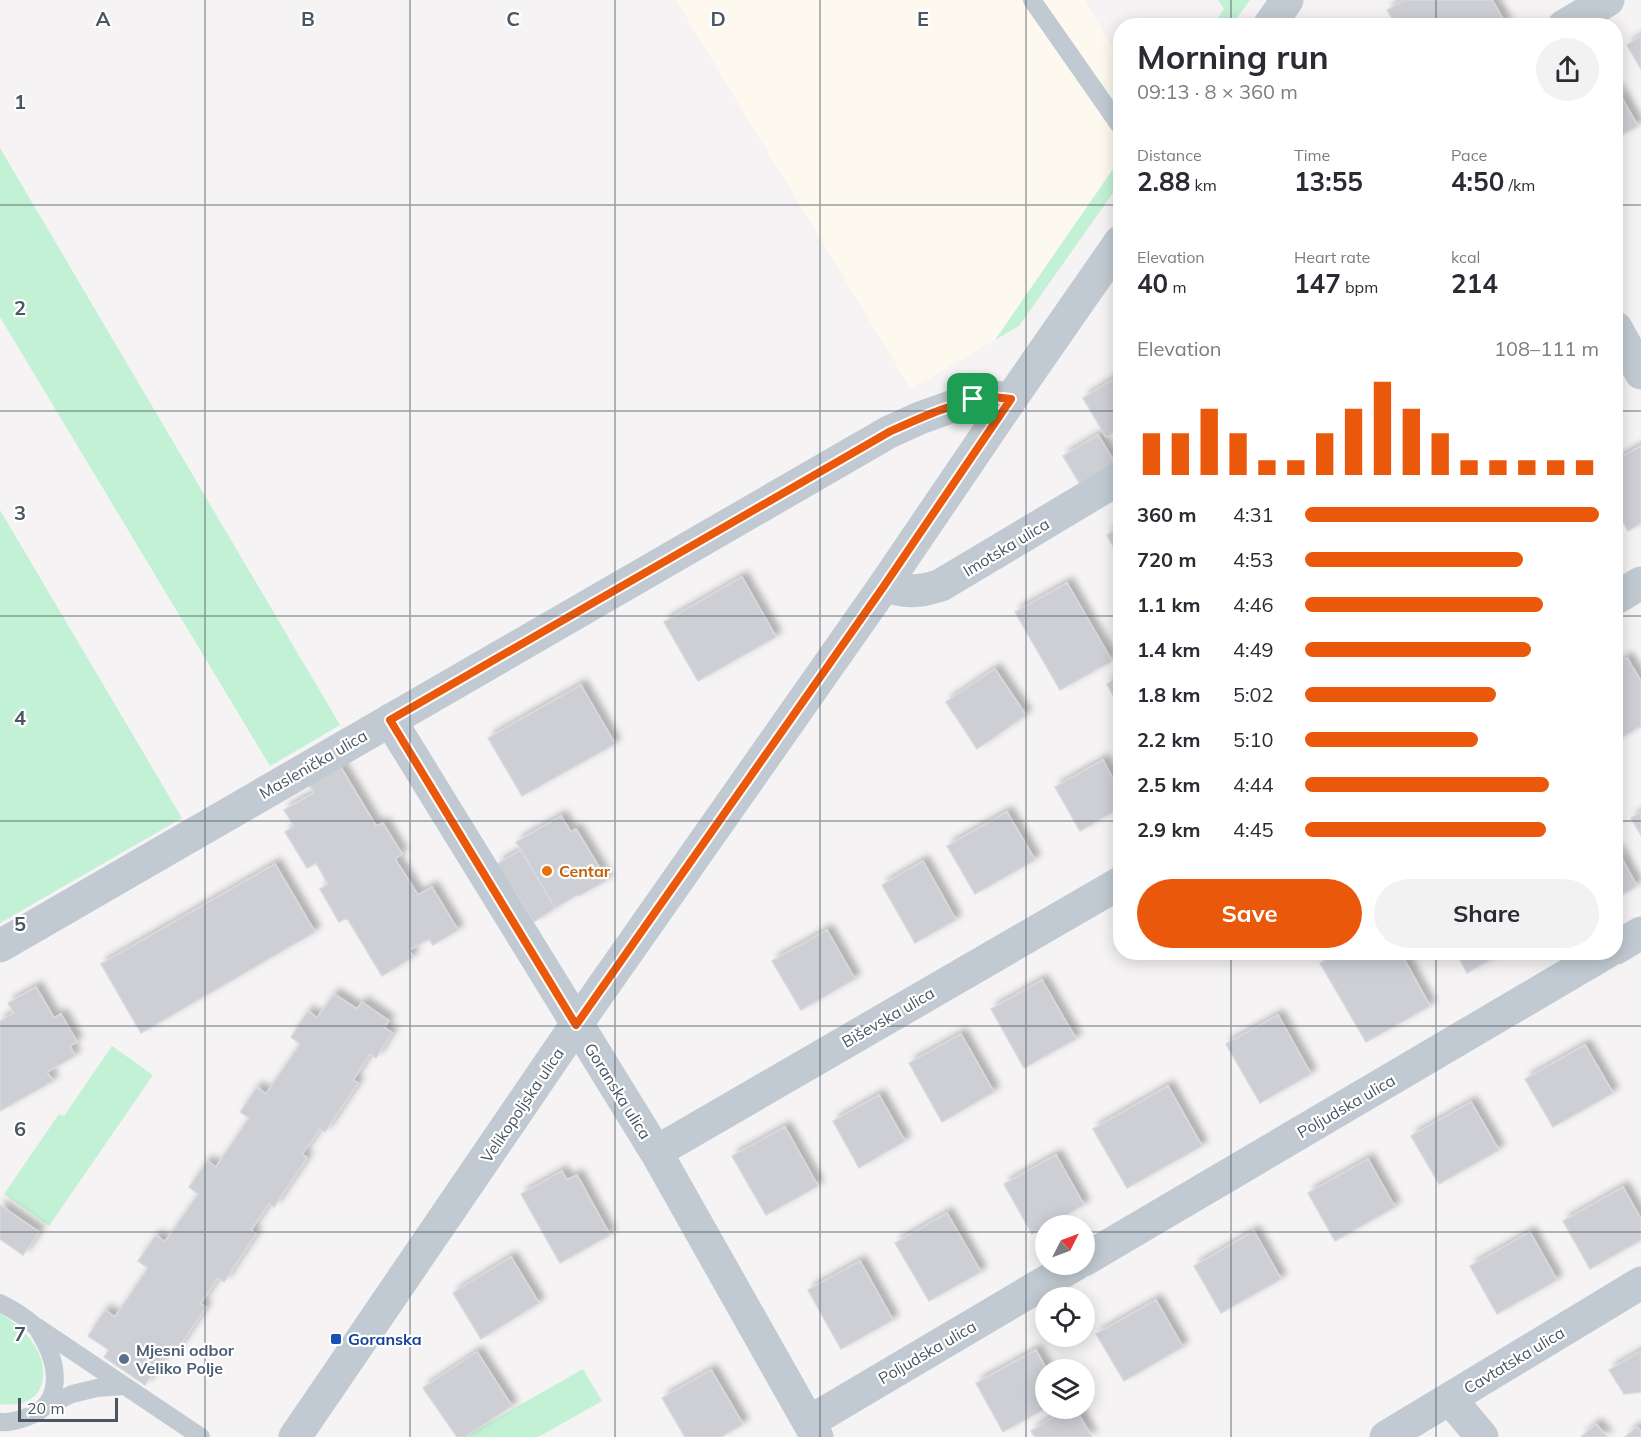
<!DOCTYPE html>
<meta charset="utf-8">
<style>
body{margin:0;font-family:Mulish,sans-serif;background:#f2f2f3;color:#2b2b33;height:100vh;display:flex;flex-direction:column;font-size:22px;white-space:nowrap}
*{box-sizing:border-box;margin:0}
p{font-size:20px;color:#7c7c81}
.icon{flex:none;width:33px;height:33px;fill:none;stroke:currentColor;stroke-width:2;stroke-linecap:round;stroke-linejoin:round}
.map{position:relative;flex:1;overflow:hidden}
.sheet{position:absolute;left:1113px;top:18px;width:510px;height:942px;display:flex;flex-direction:column;background:#fff;border-radius:24px;box-shadow:0 3px 15px #0003}
.sheet>*{flex:none}
.needle{width:39px;rotate:48deg}
.tools{position:absolute;left:1035px;top:1215px;display:grid;gap:12px}
.tools a{display:grid;place-items:center;width:60px;height:60px;border-radius:50%;background:#fff;box-shadow:0 3px 15px #0003;font-size:30px}
.scale{position:absolute;left:18px;bottom:15px;width:100px;box-sizing:border-box;padding-left:6px;border:3px solid #4a5661;border-top:0;font-size:16px;line-height:21px;white-space:nowrap;color:#4a5661;-webkit-text-stroke:4px #fff;paint-order:stroke}
.pin{position:absolute;display:grid;place-items:center;width:51px;height:51px;color:#fff;margin:-26px;border-radius:12px;box-shadow:0 3px 9px #0006}
.round{display:grid;place-items:center;flex:none;width:63px;height:63px;border-radius:32px;background:#f2f2f3}
.head{display:flex;align-items:center;justify-content:space-between;height:102px;padding:0 24px}
h1{font-size:33px;font-weight:700;line-height:45px}
.metrics{display:grid;grid-template-columns:repeat(3,1fr);gap:9px;height:102px;padding:6px 24px}
.metrics div{display:grid;align-content:center}
.metrics b{font-size:26px;font-weight:700}
.metrics small{font-size:16px;font-weight:400}
.metrics p{font-size:16px}
.chart{height:168px;padding:12px 24px}
.chart p{display:flex;justify-content:space-between}
.chart svg{width:100%;height:108px;margin-top:6px;stroke:#ea580c;stroke-width:6}
.cta{display:flex;gap:12px;margin-top:auto;padding:12px 24px}
.cta a{flex:1;height:69px;border-radius:36px;background:#ea580c;color:#fff;font-size:24px;font-weight:700;line-height:69px;text-align:center}
.cta a+a{background:#f2f2f3;color:#2b2b33}
ul{padding:0 24px;list-style:none;font-size:20px}
li{display:grid;grid-template-columns:96px 72px 1fr;align-items:center;height:45px}
li i{height:15px;border-radius:8px;background:#ea580c}
.map>svg:first-child{display:block}
.commercial{fill:#fdf9ef}
.green{fill:#c3f1d5}
.building{fill:#cdcfd5;stroke:#d7d9de;stroke-width:1.5;filter:url(#shadow)}
.lines{fill:none;stroke-linecap:round;stroke-linejoin:round}
.lane{stroke:#c1cad2;stroke-width:18}
.street{stroke:#c1cad2;stroke-width:33}
.route-casing{stroke:#fff;stroke-width:12}
.route{stroke:#ea580c;stroke-width:8}
.grid{fill:none;stroke:#4a5661;stroke-width:1.5;stroke-opacity:0.55}
.food-dot{fill:#e8710a;stroke:#fff;stroke-width:2}
.transit-dot{fill:#1a4fb4;stroke:#fff;stroke-width:2}
.service-dot{fill:#5c6f8a;stroke:#fff;stroke-width:2}
.labels{text-anchor:middle;dominant-baseline:central;stroke-width:4.5;stroke-linejoin:round;paint-order:stroke}
.street-label{font-size:16px;fill:#4a5661;stroke:#fff}
.food-label{font-size:16px;font-weight:bold;fill:#c56008;stroke:#fff;text-anchor:start}
.transit-label{font-size:16px;font-weight:bold;fill:#164399;stroke:#fff;text-anchor:start}
.service-label{font-size:16px;font-weight:bold;fill:#4e5e75;stroke:#fff;text-anchor:start}
.grid-label{font-size:20px;text-anchor:middle;font-weight:bold;fill:#4a5661;stroke:#fff;stroke-width:4.5;stroke-linejoin:round;paint-order:stroke}
</style>
<div class="map">
<svg width="1641" height="1437" viewBox="0 0 1641 1437">
<defs>
<filter id="shadow"><feDropShadow dx="5.5" dy="-5.5" stdDeviation="3" flood-color="#0004"/></filter>
</defs>
<rect width="100%" height="100%" fill="#f5f3f3"/>
<path class="commercial" d="M676,0H1085L1120,61V159L995,340L911,389Z"/>
<path class="green" d="M1218,0H1250L1232,25H1213L1224,9Z
M0,148L340,725L270,766L0,317Z
M1120,159V183L1019,326L995,340Z
M0,510L182,818L0,923Z
M112,1046L153,1075L49,1226L4,1194L59,1114L64,1116Z
M0,1313C14,1322 28,1333 36,1348C46,1365 48,1391 27,1401C20,1405 8,1405 0,1404Z
M583,1369L602,1401L538,1437H464Z"/>
<path class="building" d="M1404,0H1492L1507,26H1397L1387,10Z
M1641,36V69L1627,45Z
M1616,88L1638,126L1616,138Z
M1120,375V432L1119,430L1106,437L1083,398Z
M1098,435L1118,468L1083,489L1063,456Z
M1641,446V523L1628,531L1616,509V460Z
M1120,527V559L1107,535Z
M742,577L776,637L698,681L664,622Z
M1067,583L1112,661L1060,690L1015,612Z
M1627,658L1641,681V726L1616,741V665Z
M995,669L1026,715L977,749L946,702Z
M1120,676V708L1107,684Z
M581,685L615,744L522,796L488,738Z
M1103,760L1120,792V808L1080,831L1055,787Z
M340,766L376,826L383,823L402,854L395,859L418,895L432,887L458,930L433,945L429,939L409,950L413,957L382,976L347,918L339,922L320,889L328,884L316,863L307,868L285,832L294,826L284,810L314,793L309,785Z
M1007,812L1035,860L975,894L947,846Z
M1641,812V835L1631,818Z
M561,816L571,832L576,829L607,880L579,896L577,895L555,908L516,842Z
M1616,848L1637,886L1616,898Z
M521,850L555,908L534,922L497,864Z
M923,861L956,920L915,943L882,885Z
M275,864L315,932L141,1033L101,964Z
M827,930L855,979L801,1010L772,961Z
M1339,952H1400L1430,1006L1366,1042L1320,963Z
M1456,952H1503L1467,973Z
M1042,980L1076,1039L1024,1068L991,1009Z
M36,987L54,1018L61,1014L77,1042L70,1046L75,1056L47,1072L53,1081L0,1111V1021L14,1013L8,1003Z
M334,994L357,1009L362,1002L389,1021L384,1027L392,1033L376,1058L370,1054L353,1080L358,1083L325,1132L320,1129L302,1154L307,1158L274,1207L269,1203L251,1230L256,1234L224,1282L218,1278L200,1304L206,1307L173,1356L167,1352L145,1385L104,1357L109,1350L88,1336L105,1310L115,1317L148,1268L138,1261L156,1235L165,1242L198,1194L189,1187L207,1161L216,1167L249,1118L240,1112L257,1087L266,1094L300,1044L291,1037L308,1011L317,1018Z
M1278,1015L1311,1074L1260,1103L1226,1044Z
M961,1034L994,1092L942,1122L909,1063Z
M1585,1045L1613,1093L1553,1127L1525,1079Z
M1168,1086L1202,1146L1127,1188L1093,1129Z
M879,1095L905,1141L859,1168L833,1121Z
M1471,1102L1499,1150L1439,1184L1411,1136Z
M785,1127L818,1186L766,1215L732,1156Z
M1056,1155L1084,1205L1032,1234L1004,1184Z
M1368,1159L1395,1207L1335,1241L1308,1193Z
M562,1171L567,1180L577,1175L610,1235L560,1263L521,1194Z
M1623,1187L1641,1219V1240L1590,1269L1563,1221Z
M0,1205L39,1232L23,1255L0,1239Z
M947,1213L981,1272L929,1301L895,1243Z
M1254,1231L1281,1279L1221,1313L1194,1266Z
M1530,1232L1557,1280L1497,1314L1470,1266Z
M511,1257L539,1303L481,1339L453,1293Z
M860,1261L893,1320L841,1349L808,1290Z
M1156,1300L1183,1347L1124,1381L1096,1334Z
M1036,1350L1047,1370H1046V1408L1003,1432L976,1383Z
M1641,1351V1392L1624,1394L1609,1370Z
M477,1352L512,1406L465,1437H457L423,1388Z
M711,1370L743,1424L721,1437H685L662,1398Z
M1068,1408H1075L1092,1437H1035L1031,1431Z
M1596,1424L1607,1437H1581Z
M1637,1427L1641,1432V1437H1625Z"/>
<g class="lines">
<path class="lane" d="M1032,0L1120,126
M0,1303C12,1309 25,1317 35,1326C39,1330 42,1337 45,1342C59,1369 62,1405 27,1417C19,1420 9,1423 0,1422
M37,1327L201,1437
M45,1407L72,1394L97,1388L124,1386"/>
<path class="street" d="M1269,26L1287,0
M1564,26L1608,0
M1616,328L1641,373
M884,586C907,592 918,593 941,585L1120,478
M1616,598L1641,583
M390,720L656,1152L817,1437
M0,946L889,432L920,418L973,399L993,397L1011,399
M1616,948L1641,933
M656,1152L1120,883
M1084,1260L1607,952
M1450,1399L1482,1437
M809,1422L1076,1264
M295,1437L576,1025L884,586L1011,399L1120,242
M1386,1437L1641,1283"/>
</g>
<g class="lines">
<g class="route-casing">
<path id="route" d="M993,397L1011,399L884,586L576,1025L390,720L889,432C922,417 956,401 993,397Z"/>
</g>
<use href="#route" class="route"/>
</g>
<path class="grid" d="M205,0V1437M410,0V1437M615,0V1437M820,0V1437M1026,0V1437M1231,0V26M1436,0V26M0,205H1120M1616,205H1641M0,411H1120M1616,411H1641M0,616H1120M1616,616H1641M0,821H1120M1616,821H1641M1231,952V1437M1436,952V1437M0,1026H1641M0,1232H1046M1084,1232H1641"/>
<circle class="food-dot" cx="547" cy="871" r="6"/>
<rect class="transit-dot" x="330" y="1333" width="12" height="12" rx="3"/>
<circle class="service-dot" cx="124" cy="1359" r="6"/>
<g class="labels">
<g class="street-label">
<text transform="translate(1006 547) rotate(-31)">Imotska ulica</text>
<text transform="translate(313 764) rotate(-30)">Maslenička ulica</text>
<text transform="translate(888 1017) rotate(-30)">Biševska ulica</text>
<text transform="translate(618 1091) rotate(58)">Goranska ulica</text>
<text transform="translate(522 1105) rotate(-56)">Velikopoljska ulica</text>
<text transform="translate(1346 1106) rotate(-30)">Poljudska ulica</text>
<text transform="translate(927 1352) rotate(-30)">Poljudska ulica</text>
<text transform="translate(1514 1360) rotate(-31)">Cavtatska ulica</text>
</g>
<g class="food-label">
<text x="559" y="871">Centar</text>
</g>
<g class="transit-label">
<text x="348" y="1339">Goranska</text>
</g>
<g class="service-label">
<text x="136" y="1350">Mjesni odbor<tspan x="136" dy="18">Veliko Polje</tspan></text>
</g>
</g>
<g class="grid-label">
<text x="103" y="26">A</text>
<text x="308" y="26">B</text>
<text x="513" y="26">C</text>
<text x="718" y="26">D</text>
<text x="923" y="26">E</text>
<text x="20" y="109">1</text>
<text x="20" y="315">2</text>
<text x="20" y="520">3</text>
<text x="20" y="725">4</text>
<text x="20" y="931">5</text>
<text x="20" y="1136">6</text>
<text x="20" y="1341">7</text>
</g>
</svg>
<div class="tools">
<a><svg class="needle" viewBox="-14 -14 28 28"><path d="M0-13l5 13h-10z" fill="#e53935"/><path d="M0 13l5-13h-10z" fill="#7c7c81"/></svg></a>
<a><svg class="icon" aria-label="locate" viewBox="0 0 24 24"><circle cx="12" cy="12" r="6"/><path d="M12 2v4M12 18v4M2 12h4M18 12h4"/></svg></a>
<a><svg class="icon" aria-label="layers" viewBox="0 0 24 24"><path d="M12 4l9 5-9 5-9-5zM3 14l9 5 9-5"/></svg></a>
</div>
<div class="scale">20 m</div>
<div class="pin" style="left:973px;top:399px;background:#1e9e55"><svg class="icon" aria-label="arrive" viewBox="0 0 24 24"><path d="M6 21V4h12l-3 4 3 4H6"/></svg></div>
<section class="sheet">
<div class="head"><div><h1>Morning run</h1><p>09:13 · 8 × 360 m</p></div><a class="round"><svg class="icon" aria-label="share" viewBox="0 0 24 24"><path d="M12 15V3M7 8l5-5 5 5M5 13v7h14v-7"/></svg></a></div>
<div class="metrics">
<div><p>Distance</p><b>2.88<small> km</small></b></div>
<div><p>Time</p><b>13:55</b></div>
<div><p>Pace</p><b>4:50<small> /km</small></b></div>
</div>
<div class="metrics">
<div><p>Elevation</p><b>40<small> m</small></b></div>
<div><p>Heart rate</p><b>147<small> bpm</small></b></div>
<div><p>kcal</p><b>214</b></div>
</div>
<div class="chart"><p><span>Elevation</span>108–111 m</p>
<svg viewBox="0 0 160 44" preserveAspectRatio="none"><path d="M5 44V27M15 44V27M25 44V17M35 44V27M45 44V38M55 44V38M65 44V27M75 44V17M85 44V6M95 44V17M105 44V27M115 44V38M125 44V38M135 44V38M145 44V38M155 44V38"/></svg>
</div>
<ul>
<li><b>360 m</b>4:31<i style="width:100%"></i></li>
<li><b>720 m</b>4:53<i style="width:74%"></i></li>
<li><b>1.1 km</b>4:46<i style="width:81%"></i></li>
<li><b>1.4 km</b>4:49<i style="width:77%"></i></li>
<li><b>1.8 km</b>5:02<i style="width:65%"></i></li>
<li><b>2.2 km</b>5:10<i style="width:59%"></i></li>
<li><b>2.5 km</b>4:44<i style="width:83%"></i></li>
<li><b>2.9 km</b>4:45<i style="width:82%"></i></li>
</ul>
<div class="cta"><a>Save</a><a>Share</a></div>
</section>
</div>
